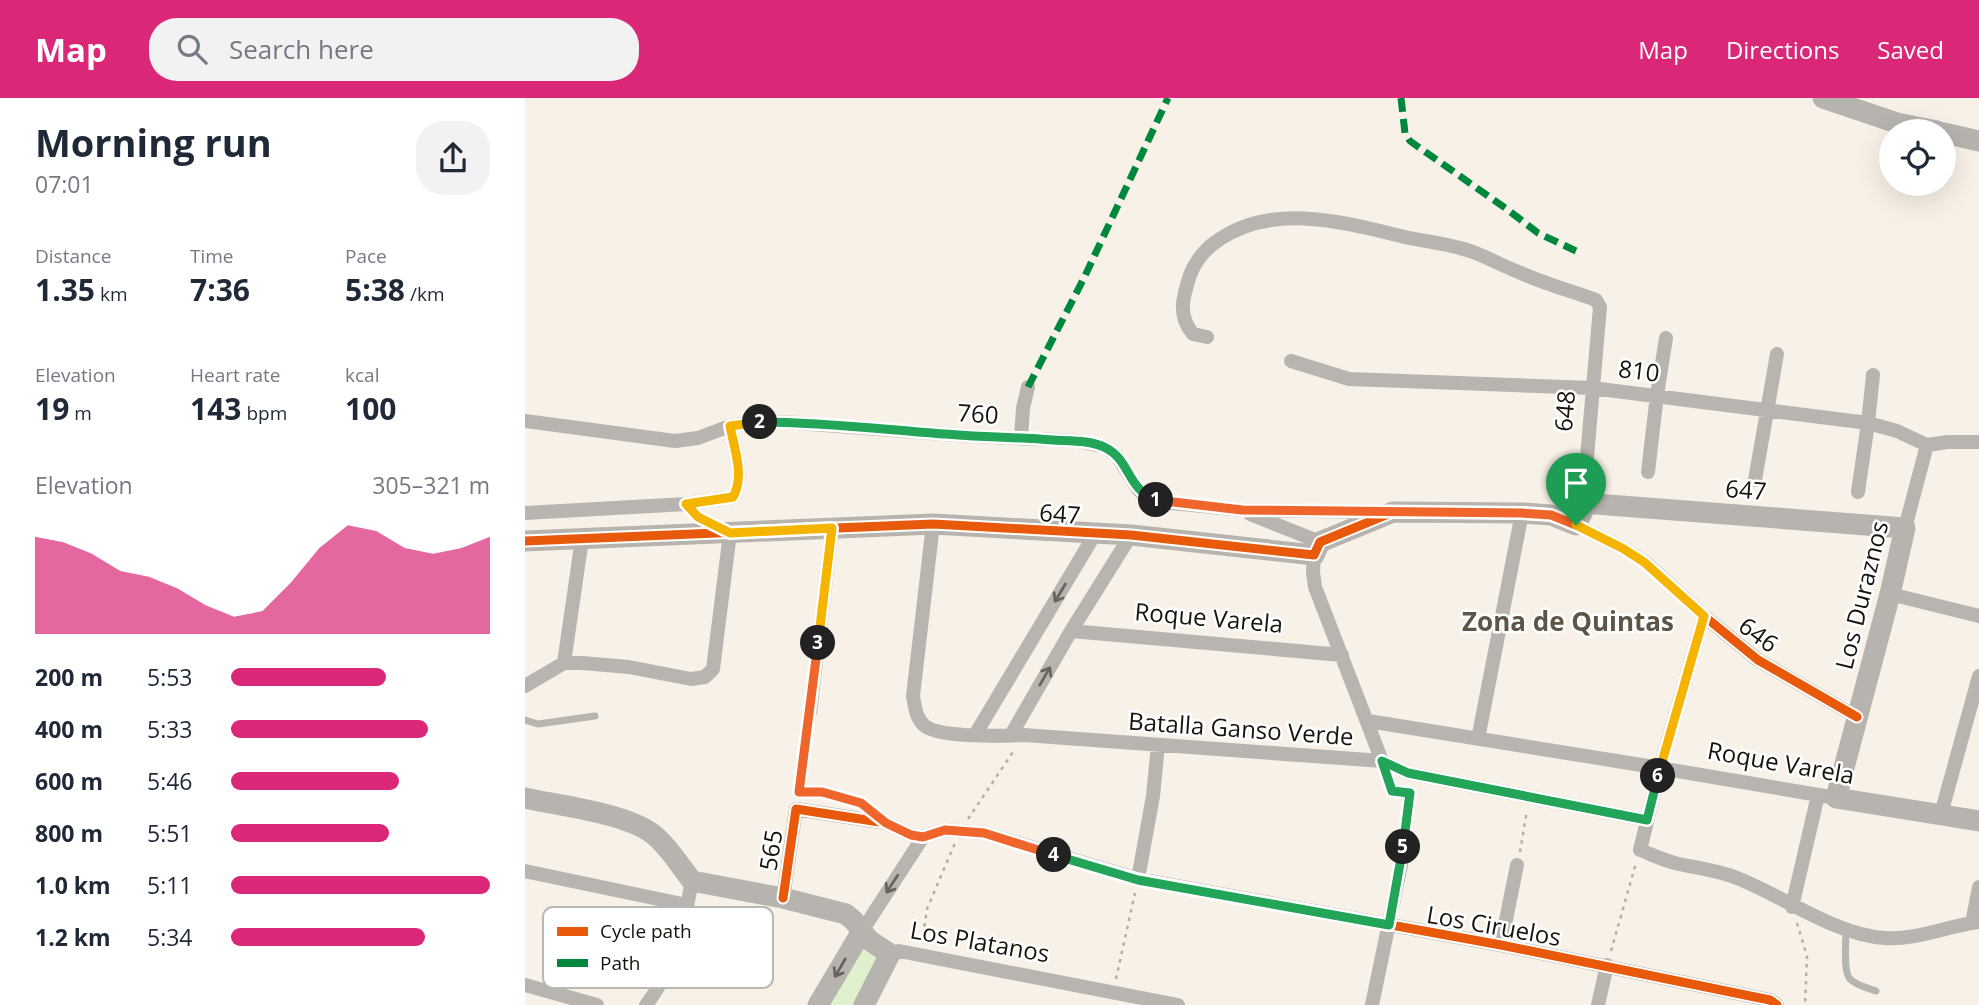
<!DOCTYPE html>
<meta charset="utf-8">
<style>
body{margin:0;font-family:"Open Sans",sans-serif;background:#f2f2f3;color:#1f2937;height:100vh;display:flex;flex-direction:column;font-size:26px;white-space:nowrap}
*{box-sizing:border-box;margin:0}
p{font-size:23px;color:#747a83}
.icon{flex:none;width:38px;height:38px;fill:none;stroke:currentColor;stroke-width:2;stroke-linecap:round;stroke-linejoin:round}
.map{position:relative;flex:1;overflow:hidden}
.side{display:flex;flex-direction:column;background:#fff;width:525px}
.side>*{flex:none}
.buttons{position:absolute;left:1354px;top:21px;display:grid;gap:14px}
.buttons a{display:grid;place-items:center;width:77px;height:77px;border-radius:50%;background:#fff;box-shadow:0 7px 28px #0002;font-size:35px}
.pin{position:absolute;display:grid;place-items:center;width:60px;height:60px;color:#fff;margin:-72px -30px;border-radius:50% 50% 50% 0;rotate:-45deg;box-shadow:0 0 7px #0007}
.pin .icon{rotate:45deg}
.km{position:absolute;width:35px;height:35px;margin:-18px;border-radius:50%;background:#222;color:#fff;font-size:19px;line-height:35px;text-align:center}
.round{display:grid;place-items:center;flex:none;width:74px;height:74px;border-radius:28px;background:#f2f2f3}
.head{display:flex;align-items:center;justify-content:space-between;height:119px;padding:0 35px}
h1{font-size:38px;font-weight:700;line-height:52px}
.stats{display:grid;grid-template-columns:repeat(3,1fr);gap:10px;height:119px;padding:7px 35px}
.stats div{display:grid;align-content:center}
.stats b{font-size:30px;font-weight:700}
.stats small{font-size:19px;font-weight:400}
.stats p{font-size:19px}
.chart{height:196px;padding:14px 35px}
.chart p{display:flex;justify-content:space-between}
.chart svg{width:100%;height:126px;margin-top:7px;fill:#db2777;opacity:.7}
ul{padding:0 35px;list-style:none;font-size:23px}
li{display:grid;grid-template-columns:112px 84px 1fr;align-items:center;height:52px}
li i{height:18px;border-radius:9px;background:#db2777}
header{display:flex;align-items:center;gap:42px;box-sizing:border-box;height:98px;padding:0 35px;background:#db2777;color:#fff}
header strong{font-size:33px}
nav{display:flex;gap:38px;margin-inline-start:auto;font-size:24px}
.search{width:490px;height:63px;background:#f2f2f3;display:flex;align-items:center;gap:18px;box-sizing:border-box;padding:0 24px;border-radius:28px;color:#747a83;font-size:26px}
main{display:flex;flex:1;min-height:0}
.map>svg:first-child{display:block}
.green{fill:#dff0cc}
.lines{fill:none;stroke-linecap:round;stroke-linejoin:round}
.path{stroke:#b3b0ab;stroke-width:2.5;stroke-dasharray:3.5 5;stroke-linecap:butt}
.lane{stroke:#b8b5b0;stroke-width:7}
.street{stroke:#b8b5b0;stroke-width:14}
.secondary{stroke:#b7b3ae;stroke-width:21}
.quiet{stroke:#00873e;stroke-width:7;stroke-dasharray:14 7;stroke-linecap:butt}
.cycleway-casing{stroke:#fff;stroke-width:13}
.cycleway{stroke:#e8590c;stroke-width:9}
.oneway{stroke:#68645e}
.oneway2{stroke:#67645e}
.split-1-casing{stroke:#fff;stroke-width:14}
.split-2-casing{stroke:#fff;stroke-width:14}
.split-3-casing{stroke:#fff;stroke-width:14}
.split-4-casing{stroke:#fff;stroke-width:14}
.split-5-casing{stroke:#fff;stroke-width:14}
.split-6-casing{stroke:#fff;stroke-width:14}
.split-7-casing{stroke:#fff;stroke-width:14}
.split-1{stroke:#f0652b;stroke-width:9}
.split-2{stroke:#22a559;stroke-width:9}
.split-3{stroke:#f5b400;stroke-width:9}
.split-4{stroke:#f0652b;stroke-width:9}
.split-5{stroke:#22a559;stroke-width:9}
.split-6{stroke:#22a559;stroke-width:9}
.split-7{stroke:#f5b400;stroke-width:9}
.labels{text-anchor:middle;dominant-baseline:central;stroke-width:5;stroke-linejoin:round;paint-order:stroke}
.street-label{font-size:24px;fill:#17140d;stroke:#fff}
.neighbourhood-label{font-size:26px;font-weight:bold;fill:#5e5546;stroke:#fff}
.key{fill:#fff;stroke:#b9b8b6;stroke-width:2}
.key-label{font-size:19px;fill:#17140d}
</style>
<header>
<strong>Map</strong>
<div class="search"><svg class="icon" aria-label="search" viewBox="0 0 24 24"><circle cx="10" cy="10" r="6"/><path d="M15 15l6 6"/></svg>Search here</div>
<nav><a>Map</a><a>Directions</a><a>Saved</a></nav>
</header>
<main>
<section class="side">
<div class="head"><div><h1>Morning run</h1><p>07:01</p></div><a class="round"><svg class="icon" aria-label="share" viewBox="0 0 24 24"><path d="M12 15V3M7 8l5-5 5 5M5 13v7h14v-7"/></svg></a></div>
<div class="stats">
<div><p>Distance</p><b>1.35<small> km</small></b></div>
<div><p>Time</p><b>7:36</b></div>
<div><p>Pace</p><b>5:38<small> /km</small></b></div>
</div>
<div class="stats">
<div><p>Elevation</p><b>19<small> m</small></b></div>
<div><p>Heart rate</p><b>143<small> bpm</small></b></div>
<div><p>kcal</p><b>100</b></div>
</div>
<div class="chart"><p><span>Elevation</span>305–321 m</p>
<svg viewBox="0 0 160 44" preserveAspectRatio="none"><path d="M0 44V10L10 12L20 16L30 22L40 24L50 28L60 34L70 38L80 36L90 26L100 14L110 6L120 8L130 14L140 16L150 14L160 10V44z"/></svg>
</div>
<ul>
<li><b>200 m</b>5:53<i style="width:60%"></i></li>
<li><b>400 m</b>5:33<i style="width:76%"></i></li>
<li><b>600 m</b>5:46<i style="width:65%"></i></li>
<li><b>800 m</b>5:51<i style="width:61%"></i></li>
<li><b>1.0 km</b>5:11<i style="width:100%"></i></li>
<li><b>1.2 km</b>5:34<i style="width:75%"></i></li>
</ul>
</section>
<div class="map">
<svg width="1454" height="907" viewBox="0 0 1454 907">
<rect width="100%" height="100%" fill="#f7f1e7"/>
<path class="green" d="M337,833L365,856L339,907H293Z"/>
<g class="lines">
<path class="path" d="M862,680L867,693L885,695L878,753
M275,684L283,628
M443,721L490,651
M995,754L1002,712
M1272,825L1282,858L1280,907
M398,837L402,811L430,745
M1086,853L1111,765
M591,881L610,795"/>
<path class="lane" d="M161,406L173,419L192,429
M0,622L13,626L70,618
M274,694C294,694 317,695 335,705C343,709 351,717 358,722
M1321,831C1321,843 1318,874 1325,881C1332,888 1343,890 1351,893"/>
<path class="street" d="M682,239L668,236C652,217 658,199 665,177C671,162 682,149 695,141C750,104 821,125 880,139C902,144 926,146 948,154C964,160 980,169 996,175C1021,186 1046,193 1071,202L1075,209L1058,405
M766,263L824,281L1067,290L1343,325L1372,333L1402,347L1423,344H1454
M0,323L150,343L173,340L205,328L231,324H259L445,338L553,343L580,349L592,358L613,391L620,398L637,404L717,412L860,414
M496,340L498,310L503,289
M1123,374L1132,297L1141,240
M1230,382L1252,256
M1333,394L1343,325L1348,277
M0,415L161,406L208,399C220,378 209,350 205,328
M725,416L795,444
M408,426L388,598C390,609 391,621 400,628C415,640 479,638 499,637L857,663L883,675L1122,722
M1051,427L1097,450L1120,464L1179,518L1233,562L1332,619
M1380,430L1402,347
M789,457L788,474L790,489L857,663
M1365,496L1454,518
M1179,518L1135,670L1115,752C1126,756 1138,762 1150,765C1170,770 1192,772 1212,780C1258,798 1310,837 1360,840C1392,842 1422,828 1454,824
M546,533L817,557
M39,565L57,441
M0,588L39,565H57L104,569L166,581L180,579L188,571L205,435
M285,614L307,430
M843,623L1135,670L1311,700
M450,637L570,436
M486,637L546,533L606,437
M953,641L997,415
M1416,716L1454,578
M0,773L162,807
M613,781L628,698L633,647
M258,800L271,711L361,725L386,737L398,739L420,732L459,735L613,781L976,847L1230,899L1245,902L1252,907
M1267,809L1293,697
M1447,825L1454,789
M337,833L398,739
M976,847L992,767
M365,856L374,853L653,907
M0,887L72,907
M121,907C148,873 159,826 167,783
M847,907L876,767
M1073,907L1082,867"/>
<path class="secondary" d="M1298,0L1372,25L1412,33
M1419,35L1454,43
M0,443L408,426L606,437L789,457L795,444L868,414L997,415L1026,417L1051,427L1057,415L1058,405L1380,430L1365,496L1311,700L1454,723
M0,700C36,708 101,715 129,737C144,749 155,768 167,783L258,800L321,816L329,823L344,842L365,856L339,907
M293,907L337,833"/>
<path class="quiet" d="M876,0L880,35L885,43L983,112L1013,135L1051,153
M503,289L559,180L643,0"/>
<g class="cycleway-casing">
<path id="cycleway" d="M0,443L408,426L606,437L789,457L795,444L868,414L997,415L1026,417L1051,427L1097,450L1120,464L1179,518L1233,562L1332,619
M258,800L271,711L361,725L386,737L398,739L420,732L459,735L613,781L976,847L1230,899L1245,902L1252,907"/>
</g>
<use href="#cycleway" class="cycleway"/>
</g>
<defs><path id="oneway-shaft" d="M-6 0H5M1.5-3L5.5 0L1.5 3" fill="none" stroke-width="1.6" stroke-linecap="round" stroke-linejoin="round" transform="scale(1.75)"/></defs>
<g class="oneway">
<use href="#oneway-shaft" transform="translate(535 495) rotate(121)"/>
<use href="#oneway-shaft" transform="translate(520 578) rotate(-60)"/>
<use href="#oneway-shaft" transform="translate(367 786) rotate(123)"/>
</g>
<use class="oneway2" href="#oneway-shaft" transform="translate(315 870) rotate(120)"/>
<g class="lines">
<g class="split-1-casing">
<path id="split-1" d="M631,402L717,412L997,415L1026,417L1051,427"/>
</g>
<g class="split-2-casing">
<path id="split-2" d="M235,324C306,324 377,334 448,338C475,339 502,340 528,342C545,343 566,342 581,350C605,362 602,391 631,402"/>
</g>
<g class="split-3-casing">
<path id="split-3" d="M235,324L205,328C209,350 220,378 208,399L161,406L173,419L205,435L307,430L293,545"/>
</g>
<g class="split-4-casing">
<path id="split-4" d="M293,545L274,694H297L336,705L361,725L386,737L398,739L420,732L459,735L529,757"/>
</g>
<g class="split-5-casing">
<path id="split-5" d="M529,757L613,782L864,827L878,749"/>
</g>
<g class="split-6-casing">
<path id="split-6" d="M878,749L885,695L867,693L857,663L883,675L1122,722L1133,678"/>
</g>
<g class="split-7-casing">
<path id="split-7" d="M1051,427L1097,450L1119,464L1179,518L1133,678"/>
</g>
<use href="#split-1" class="split-1"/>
<use href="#split-2" class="split-2"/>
<use href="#split-3" class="split-3"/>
<use href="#split-4" class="split-4"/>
<use href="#split-5" class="split-5"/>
<use href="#split-6" class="split-6"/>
<use href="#split-7" class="split-7"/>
</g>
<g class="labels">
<g class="street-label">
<text transform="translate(1114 272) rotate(7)">810</text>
<text transform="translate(1039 313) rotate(-85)">648</text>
<text transform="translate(453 315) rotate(4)">760</text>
<text transform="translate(1221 391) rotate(4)">647</text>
<text transform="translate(535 415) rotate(4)">647</text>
<text transform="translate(1336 497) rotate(-76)">Los Duraznos</text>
<text transform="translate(684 519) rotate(5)">Roque Varela</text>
<text transform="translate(1234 536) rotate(36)">646</text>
<text transform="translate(716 630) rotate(4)">Batalla Ganso Verde</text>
<text transform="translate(1256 664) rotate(10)">Roque Varela</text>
<text transform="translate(245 752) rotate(-81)">565</text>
<text transform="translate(969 827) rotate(10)">Los Ciruelos</text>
<text transform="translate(455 843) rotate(10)">Los Platanos</text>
</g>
<g class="neighbourhood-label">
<text x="1043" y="523">Zona de Quintas</text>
</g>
</g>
<rect x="18" y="809" width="230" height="81" rx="10" class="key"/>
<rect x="32" y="829" width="31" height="9" fill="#e8590c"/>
<rect x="32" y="861" width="31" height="8" fill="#00873e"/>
<g class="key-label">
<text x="75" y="840">Cycle path</text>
<text x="75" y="872">Path</text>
</g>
</svg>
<div class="buttons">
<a><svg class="icon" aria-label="locate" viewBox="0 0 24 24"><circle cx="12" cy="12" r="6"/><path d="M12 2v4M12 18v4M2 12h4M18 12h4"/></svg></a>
</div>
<div class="pin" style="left:1051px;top:427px;background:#1e9e55"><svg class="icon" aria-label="arrive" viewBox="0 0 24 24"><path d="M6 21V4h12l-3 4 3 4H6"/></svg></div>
<b class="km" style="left:631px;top:402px">1</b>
<b class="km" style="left:235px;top:324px">2</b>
<b class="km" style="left:293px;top:545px">3</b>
<b class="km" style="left:529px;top:757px">4</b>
<b class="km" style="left:878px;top:749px">5</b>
<b class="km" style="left:1133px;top:678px">6</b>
</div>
</main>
